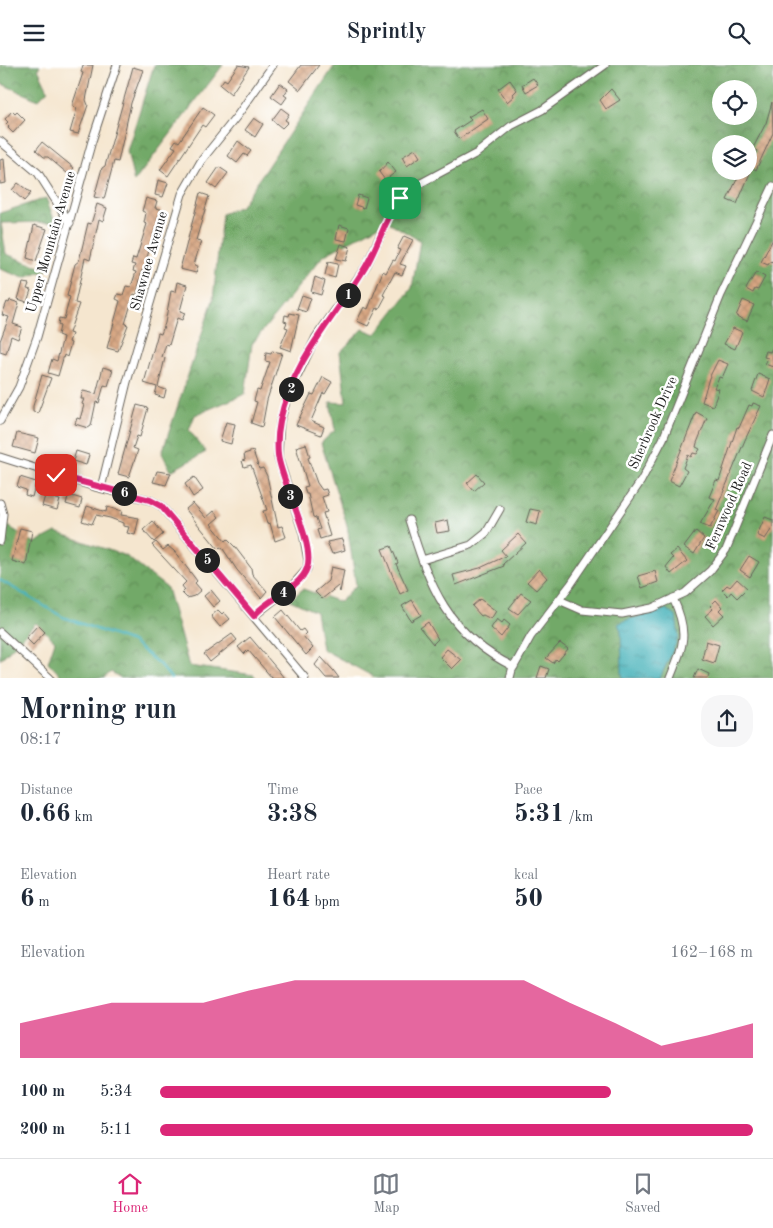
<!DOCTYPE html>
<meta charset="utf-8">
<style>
body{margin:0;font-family:"Old Standard TT",serif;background:#f6f6f7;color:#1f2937;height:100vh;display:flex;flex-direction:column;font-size:19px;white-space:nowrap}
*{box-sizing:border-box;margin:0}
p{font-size:16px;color:#747a83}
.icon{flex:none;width:28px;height:28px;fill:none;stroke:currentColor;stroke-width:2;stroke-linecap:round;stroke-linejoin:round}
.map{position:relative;height:613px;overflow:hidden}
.sheet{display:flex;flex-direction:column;background:#fff;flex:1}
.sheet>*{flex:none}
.fabs{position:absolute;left:712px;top:15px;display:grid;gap:10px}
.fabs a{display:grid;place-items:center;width:45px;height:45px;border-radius:50%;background:#fff;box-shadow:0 5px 20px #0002;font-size:25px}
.pin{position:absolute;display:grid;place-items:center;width:42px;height:42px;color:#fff;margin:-21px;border-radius:10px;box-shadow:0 2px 8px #0006}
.km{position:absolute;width:25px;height:25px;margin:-12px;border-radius:50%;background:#222;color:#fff;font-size:14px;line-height:25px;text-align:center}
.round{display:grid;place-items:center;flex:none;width:52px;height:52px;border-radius:20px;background:#f6f6f7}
.head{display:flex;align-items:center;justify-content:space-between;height:85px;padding:0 20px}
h1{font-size:28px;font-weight:700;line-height:38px}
.stats{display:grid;grid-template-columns:repeat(3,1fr);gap:8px;height:85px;padding:5px 20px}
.stats div{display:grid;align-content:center}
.stats b{font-size:25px;font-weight:700}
.stats small{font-size:14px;font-weight:400}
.stats p{font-size:14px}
.chart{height:140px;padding:10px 20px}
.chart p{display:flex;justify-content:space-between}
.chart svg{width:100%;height:90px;margin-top:5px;fill:#db2777;opacity:.7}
ul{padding:0 20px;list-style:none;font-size:16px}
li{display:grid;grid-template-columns:80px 60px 1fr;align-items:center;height:38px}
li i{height:12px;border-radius:6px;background:#db2777}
header{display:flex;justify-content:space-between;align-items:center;height:65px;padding:0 20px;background:#fff;font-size:22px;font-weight:700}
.tabs{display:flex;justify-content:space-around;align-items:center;height:70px;border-top:1px solid #e0e1e3;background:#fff;font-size:14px;color:#747a83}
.tabs a{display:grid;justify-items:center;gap:2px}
.tabs .active{color:#db2777}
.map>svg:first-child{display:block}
.forest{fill:url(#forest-crowns);stroke:#476242;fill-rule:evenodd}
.water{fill:url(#water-ripples);stroke:#2c6569}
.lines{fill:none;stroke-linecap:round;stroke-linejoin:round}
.stream{stroke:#3daeb6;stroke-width:2.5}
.building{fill:url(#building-cross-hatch)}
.minor-casing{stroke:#68635b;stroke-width:9}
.minor{stroke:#fff;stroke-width:7}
.route-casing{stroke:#fff;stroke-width:10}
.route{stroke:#db2777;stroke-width:6}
.labels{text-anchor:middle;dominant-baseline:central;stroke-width:5;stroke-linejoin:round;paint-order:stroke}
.street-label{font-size:14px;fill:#1c1c1c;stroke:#fff}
</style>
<header><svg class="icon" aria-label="menu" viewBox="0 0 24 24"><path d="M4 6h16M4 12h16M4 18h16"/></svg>Sprintly<svg class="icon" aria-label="search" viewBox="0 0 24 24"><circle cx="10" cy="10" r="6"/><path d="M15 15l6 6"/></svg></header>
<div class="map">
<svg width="773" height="613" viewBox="0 0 773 613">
<defs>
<pattern id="forest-crowns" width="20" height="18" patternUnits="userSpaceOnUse" patternTransform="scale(1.25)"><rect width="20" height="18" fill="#72a967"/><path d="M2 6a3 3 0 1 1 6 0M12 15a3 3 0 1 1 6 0" fill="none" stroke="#5d8954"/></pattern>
<pattern id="water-ripples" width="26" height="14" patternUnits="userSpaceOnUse" patternTransform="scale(1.25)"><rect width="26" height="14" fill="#3daeb6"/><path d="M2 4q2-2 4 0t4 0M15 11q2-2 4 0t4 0" fill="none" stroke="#328d93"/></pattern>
<pattern id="building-cross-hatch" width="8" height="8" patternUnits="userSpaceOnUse" patternTransform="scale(1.25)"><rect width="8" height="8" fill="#d7a682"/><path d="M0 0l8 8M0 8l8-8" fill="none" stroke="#b88e70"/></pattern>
</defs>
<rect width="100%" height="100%" fill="#fff"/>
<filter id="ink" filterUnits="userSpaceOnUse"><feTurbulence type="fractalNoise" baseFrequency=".02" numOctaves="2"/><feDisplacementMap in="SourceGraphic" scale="10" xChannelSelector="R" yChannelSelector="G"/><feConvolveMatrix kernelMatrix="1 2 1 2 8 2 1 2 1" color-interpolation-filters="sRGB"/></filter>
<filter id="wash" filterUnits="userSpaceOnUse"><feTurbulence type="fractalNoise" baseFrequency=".0096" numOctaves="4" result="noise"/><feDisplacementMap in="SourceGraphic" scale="20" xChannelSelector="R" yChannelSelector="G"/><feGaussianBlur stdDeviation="1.12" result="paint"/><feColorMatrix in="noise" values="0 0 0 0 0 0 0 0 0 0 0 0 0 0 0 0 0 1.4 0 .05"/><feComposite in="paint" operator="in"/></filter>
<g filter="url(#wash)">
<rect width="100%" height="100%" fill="#f5e6cf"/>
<path class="forest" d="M0,0H40L38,4L48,25L38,35L0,18Z
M154,0H223L134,117L127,86Z
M335,0H773V613H376L322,584L316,547L290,535L303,524L340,537L356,520L347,460L321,378L335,365L330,337L346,338L340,287L363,264L376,269L412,223L420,176L387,156L323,191L252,279L245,329L195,350L189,365L206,387L171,406L162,388L213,235L222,149L241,141ZM721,24H749V51H721ZM721,79H749V106H721Z
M46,133L55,157L1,158L6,189L48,205L24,213L0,204V148Z
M0,456L35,478L56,467L126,491L167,523L189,601L254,610L256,613H121L111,607L104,613H63L48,597L55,576L36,558L0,595Z"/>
<path class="water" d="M666,544L676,551L679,572L660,613H625L622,611L621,566L618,559C624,554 656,548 666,544Z"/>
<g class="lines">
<path class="stream" d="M0,515L63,552L132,577L159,599L171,613"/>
</g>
<g id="blocks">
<path class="building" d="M83,0H93L86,35L88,40L78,69L70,67L77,43L73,42V38L83,8L81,7Z
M238,0L249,2L231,29L220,20L224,14L227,16Z
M301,0H319L300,25L289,16Z
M133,2L143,5L131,38L118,97L114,96L104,134L94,132L95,129L102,103L105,101Z
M533,13L538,20L526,27L522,20Z
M510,15L517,25L513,29L514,31L507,37L498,24Z
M280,18L288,24L284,30L287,32L282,39L271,31Z
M611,24L620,35L606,44L600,35Z
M772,37L773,68L756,105L749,101L757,86L753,83L766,58Z
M203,42L214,50L205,62L202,60L168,111L160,105L176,83L172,81L176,75L179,77Z
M281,43L289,49L285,55L288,57L282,63L272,55Z
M482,44L488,54L459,74L454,66L471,55L468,52Z
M12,46L15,49L17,47L25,55L13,68L8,63L9,62L6,59L8,57L5,54Z
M254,53L263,59L255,72L245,65Z
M238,76L251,86L247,91L244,89L237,98L228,91Z
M42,77L74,103L68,109L48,92H44L36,85Z
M415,84L420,92L407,101L402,92Z
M4,94L6,118L0,119V95Z
M388,97L396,107L385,115L379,107Z
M219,102L228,108L216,124L208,118Z
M741,106H751L737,139L727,135Z
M158,115L168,118L163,132L155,130Z
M18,118L31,128L24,136L12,125Z
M200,128L209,131L196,175L201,176L194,200L198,201L196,208L180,204Z
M358,130L367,133L364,143L355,140Z
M146,133L157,136L155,143L161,144L146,196L148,197L145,206L142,205L137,230L134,229L125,259L128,260L118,286L107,283L120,236L116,234L118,229L123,230L126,221L131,222L136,207L133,206L135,200L131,199L133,193L136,194L147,159L144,158L146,148L142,146Z
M97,139L107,143L103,156L99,154L90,195L85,193L75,238L79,239L69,268L72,269L69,277L71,278L67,292L64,290L58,311L48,308L52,294L57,296L63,272L58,270L60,261L58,260L59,253L64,254L70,232L67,231L75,199L79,196L88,158L91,159Z
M34,160L47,164L36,196L27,193Z
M339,160L349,163L346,176L336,174Z
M404,171L413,175L400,199L406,201L402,210L395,207L383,230L386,231L379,244L377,243L368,261L357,256L364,242L368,244L383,206L386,208L393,195L395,196L400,185L397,184Z
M773,174V198L770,197L768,200L761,197Z
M341,179L350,182L346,196L336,194Z
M328,197L338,199L335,213L325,210Z
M756,207L765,212L758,225L755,224L753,228L746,224Z
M315,212L325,216L321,230L311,227Z
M177,217L187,220L180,246L185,248L182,255L177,253L169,280L166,279L162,292L165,293L158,322L166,325L164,333L155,330L157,322L144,318L158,268L161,269L165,258L171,226L175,227Z
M23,218L29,219L27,224L31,225L27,237L18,234Z
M302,230L311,233L306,247L297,244Z
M10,235L19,238L13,259L22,262L18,274L11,271L6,289L0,287V276L9,252L2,250L7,237L9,238Z
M743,235L754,240L747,256L736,251Z
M290,248L299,250L291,286L280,282L288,263L285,262L287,257L284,256L285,250L289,251Z
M733,263L742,267L735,284L724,279Z
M773,281V302L765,299L768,293L764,292L766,286L770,287Z
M272,286L282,288L267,335L262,362L251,358L257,337L254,336L257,325L260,326L270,297L265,296L266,288L271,289Z
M718,295L728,299L722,313L719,312L714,323L719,324L713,341L702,337L709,313Z
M103,302L113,305L108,321L104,320L99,338L96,337L91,361L88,363L75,359L77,353L80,354L84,340L82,339L84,334H81L83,326L96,329Z
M758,309L770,314L764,332L752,326Z
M42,310L51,313L38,348L33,347V341Z
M323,312L332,317L325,329L323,328L311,356L324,362L321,370L296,360L311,329L314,330Z
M753,338L761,341L745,375L716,445L719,446L710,463L700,459L715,434L709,432L716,415L719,416L737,362L739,363L749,340L752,341Z
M137,340L148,343L140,372L137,371L133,383L138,385L129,412L118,409Z
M696,347L707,353L697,378L696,382L700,384L697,389L693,388L691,392L688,390L683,403L687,406L679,421L669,416Z
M226,357L235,359L231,379L220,376Z
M17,368L39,373L35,388L13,382Z
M306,379L310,392L308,393L317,418L322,425L326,424L328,430L322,432L327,447L323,448L330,471L320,474L317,465L320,464L316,453L313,452L308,429H306L304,422L308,421L296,382Z
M76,386L89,390L86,400L73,396Z
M253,386L259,404L263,403L267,411L278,462L282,461L286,472L275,476L270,458L267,459L263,446L267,445L251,400L244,402L242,396L245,395L244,389Z
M157,406L171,408L166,420L153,417Z
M477,409L484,417L474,426L467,418Z
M20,412L36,417L32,432L25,430L26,425L17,422Z
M194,412L203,425L193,432L185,419Z
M45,431L60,435L57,445L42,441Z
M72,431L82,434L80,443L66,439L68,432Z
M193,438L206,453L214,446L219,452L211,459L225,476L227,474L235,482L251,503L252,509L267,526L261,533L237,505L223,484L220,482L218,484L187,446L186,444Z
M87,441L106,447L107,442L122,446L121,450L139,453L135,470L127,468L129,462L123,461V458L110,453L96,450L92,459L82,456Z
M530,444L540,446L537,460L526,457Z
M765,452L773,455V462L765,474L757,470Z
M448,455L450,466L437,468L435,458Z
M153,456L163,469L154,477L143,465Z
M20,463L32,466L26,500L12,496Z
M696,466L704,473L694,489L684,482Z
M518,469L526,478L503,499L504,501L456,520L453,510L480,503L506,491L501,485Z
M342,474L345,485L332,489L327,477Z
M156,477L163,485L168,481L174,486L191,508L197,516L195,518L201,525L194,531L187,533L182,528L185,525L182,521L186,517L152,480Z
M391,481L398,498L396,499L408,525L400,529L382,484Z
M677,484L687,496L671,509L666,502L673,493L670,490Z
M749,491L759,497L750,512L740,505Z
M331,502L344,505L340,527L338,521L322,534L315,527L328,516Z
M539,504L547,513L536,525L527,517Z
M655,506L658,517L642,523L638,511Z
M737,514L747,523L737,533L731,527L728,531L722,525L727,520L730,522Z
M211,525L220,536L213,542L204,531Z
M521,528L531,535L518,549L509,543Z
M480,534L496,546L491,554L483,550L481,551L472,541Z
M412,535L421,550L411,556L402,541Z
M716,535L722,542L719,545L724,550L713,560L705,551L713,544L710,541Z
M218,545L222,549L224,547L230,554L220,562L211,551Z
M283,545L300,566L303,564L306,568L303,571L313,583L306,590L275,552Z
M497,554L502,558L504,555L510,560L501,572L491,563Z
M428,557L438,574L433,579L420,563Z
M38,560L45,567L33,580L26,573Z
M232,569L237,575L210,597L204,589Z
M250,572L277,604L284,613H272L248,585L244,589L238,582Z
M706,576L719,580L714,598L702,594Z
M560,578L568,584L558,596L556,594L553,598L546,593Z
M447,584L461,595L452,604L440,592Z
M321,592L333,605L339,613H326L315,600Z
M541,601L549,604L546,613H537Z
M698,604L709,609L708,613H694Z"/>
</g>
</g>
<g filter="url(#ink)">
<use href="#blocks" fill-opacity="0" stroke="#68635b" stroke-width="1"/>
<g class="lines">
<g class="minor-casing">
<path id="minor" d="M0,76L38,108L70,158
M0,356L19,322L37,272L92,76L117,0
M0,392L95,422L150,435L161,441L305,613
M101,423L127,317L182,129L201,96L237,51L273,0
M0,438L3,449L0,476
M409,455C429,521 448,570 514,602
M422,495L471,480L486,468L500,444
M559,535L582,545L622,549L652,543L685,528L710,506L726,485L773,370
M254,551L292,521L307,504L308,496L303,468L278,392L280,357L288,331L316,272L367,200L392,144L408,125L477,88L511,61L542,45L605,0
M0,567L50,613
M510,613L512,605L531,571L571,519L641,416L663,374L721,230L773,121
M670,613C684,579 689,568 673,533"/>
</g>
<use href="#minor" class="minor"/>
</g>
</g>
<g class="lines" filter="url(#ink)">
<g class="route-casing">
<path id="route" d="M56,410L150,435L161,441L254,551C266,534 300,524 307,503C316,480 281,417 278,390C277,379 278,366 280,356C293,293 335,253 366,201C379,179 385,154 400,133"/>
</g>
<use href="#route" class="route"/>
</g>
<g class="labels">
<g class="street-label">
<text transform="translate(51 177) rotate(-74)">Upper Mountain Avenue</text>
<text transform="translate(149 196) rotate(-74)">Shawnee Avenue</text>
<text transform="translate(653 358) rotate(-66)">Sherbrook Drive</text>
<text transform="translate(729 441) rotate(-66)">Fernwood Road</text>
</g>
</g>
</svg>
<div class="fabs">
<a><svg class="icon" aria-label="locate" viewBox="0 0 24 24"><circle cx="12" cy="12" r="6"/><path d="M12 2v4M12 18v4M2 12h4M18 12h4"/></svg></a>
<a><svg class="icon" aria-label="layers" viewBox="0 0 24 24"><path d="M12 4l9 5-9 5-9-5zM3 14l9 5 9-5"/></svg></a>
</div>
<div class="pin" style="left:400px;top:133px;background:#1e9e55"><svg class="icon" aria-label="arrive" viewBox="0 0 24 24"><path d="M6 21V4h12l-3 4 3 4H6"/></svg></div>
<div class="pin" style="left:56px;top:410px;background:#d93025"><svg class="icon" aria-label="check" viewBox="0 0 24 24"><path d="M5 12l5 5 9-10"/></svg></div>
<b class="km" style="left:348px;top:230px">1</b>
<b class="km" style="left:291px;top:324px">2</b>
<b class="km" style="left:290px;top:431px">3</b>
<b class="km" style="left:283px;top:528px">4</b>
<b class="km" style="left:207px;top:495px">5</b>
<b class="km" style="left:124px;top:428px">6</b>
</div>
<section class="sheet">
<div class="head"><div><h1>Morning run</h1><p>08:17</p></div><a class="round"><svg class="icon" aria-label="share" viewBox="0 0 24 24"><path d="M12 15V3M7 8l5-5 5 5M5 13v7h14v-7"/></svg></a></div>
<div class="stats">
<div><p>Distance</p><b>0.66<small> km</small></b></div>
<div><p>Time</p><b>3:38</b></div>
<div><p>Pace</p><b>5:31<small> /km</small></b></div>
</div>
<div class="stats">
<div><p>Elevation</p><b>6<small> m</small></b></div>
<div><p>Heart rate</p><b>164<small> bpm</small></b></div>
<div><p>kcal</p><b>50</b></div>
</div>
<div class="chart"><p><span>Elevation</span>162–168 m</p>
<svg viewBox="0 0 160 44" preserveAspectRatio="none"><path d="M0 44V27L10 22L20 17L30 17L40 17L50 11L60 6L70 6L80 6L90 6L100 6L110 6L120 17L130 27L140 38L150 33L160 27V44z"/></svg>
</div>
<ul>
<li><b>100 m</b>5:34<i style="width:76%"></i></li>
<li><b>200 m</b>5:11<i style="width:100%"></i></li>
</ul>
</section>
<nav class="tabs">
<a class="active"><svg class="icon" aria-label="home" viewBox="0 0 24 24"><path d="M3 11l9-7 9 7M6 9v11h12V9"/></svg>Home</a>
<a><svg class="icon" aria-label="map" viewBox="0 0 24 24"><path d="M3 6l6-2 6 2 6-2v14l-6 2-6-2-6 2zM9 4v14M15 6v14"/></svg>Map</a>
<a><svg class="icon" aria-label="saved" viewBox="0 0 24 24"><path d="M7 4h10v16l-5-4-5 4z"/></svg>Saved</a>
</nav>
